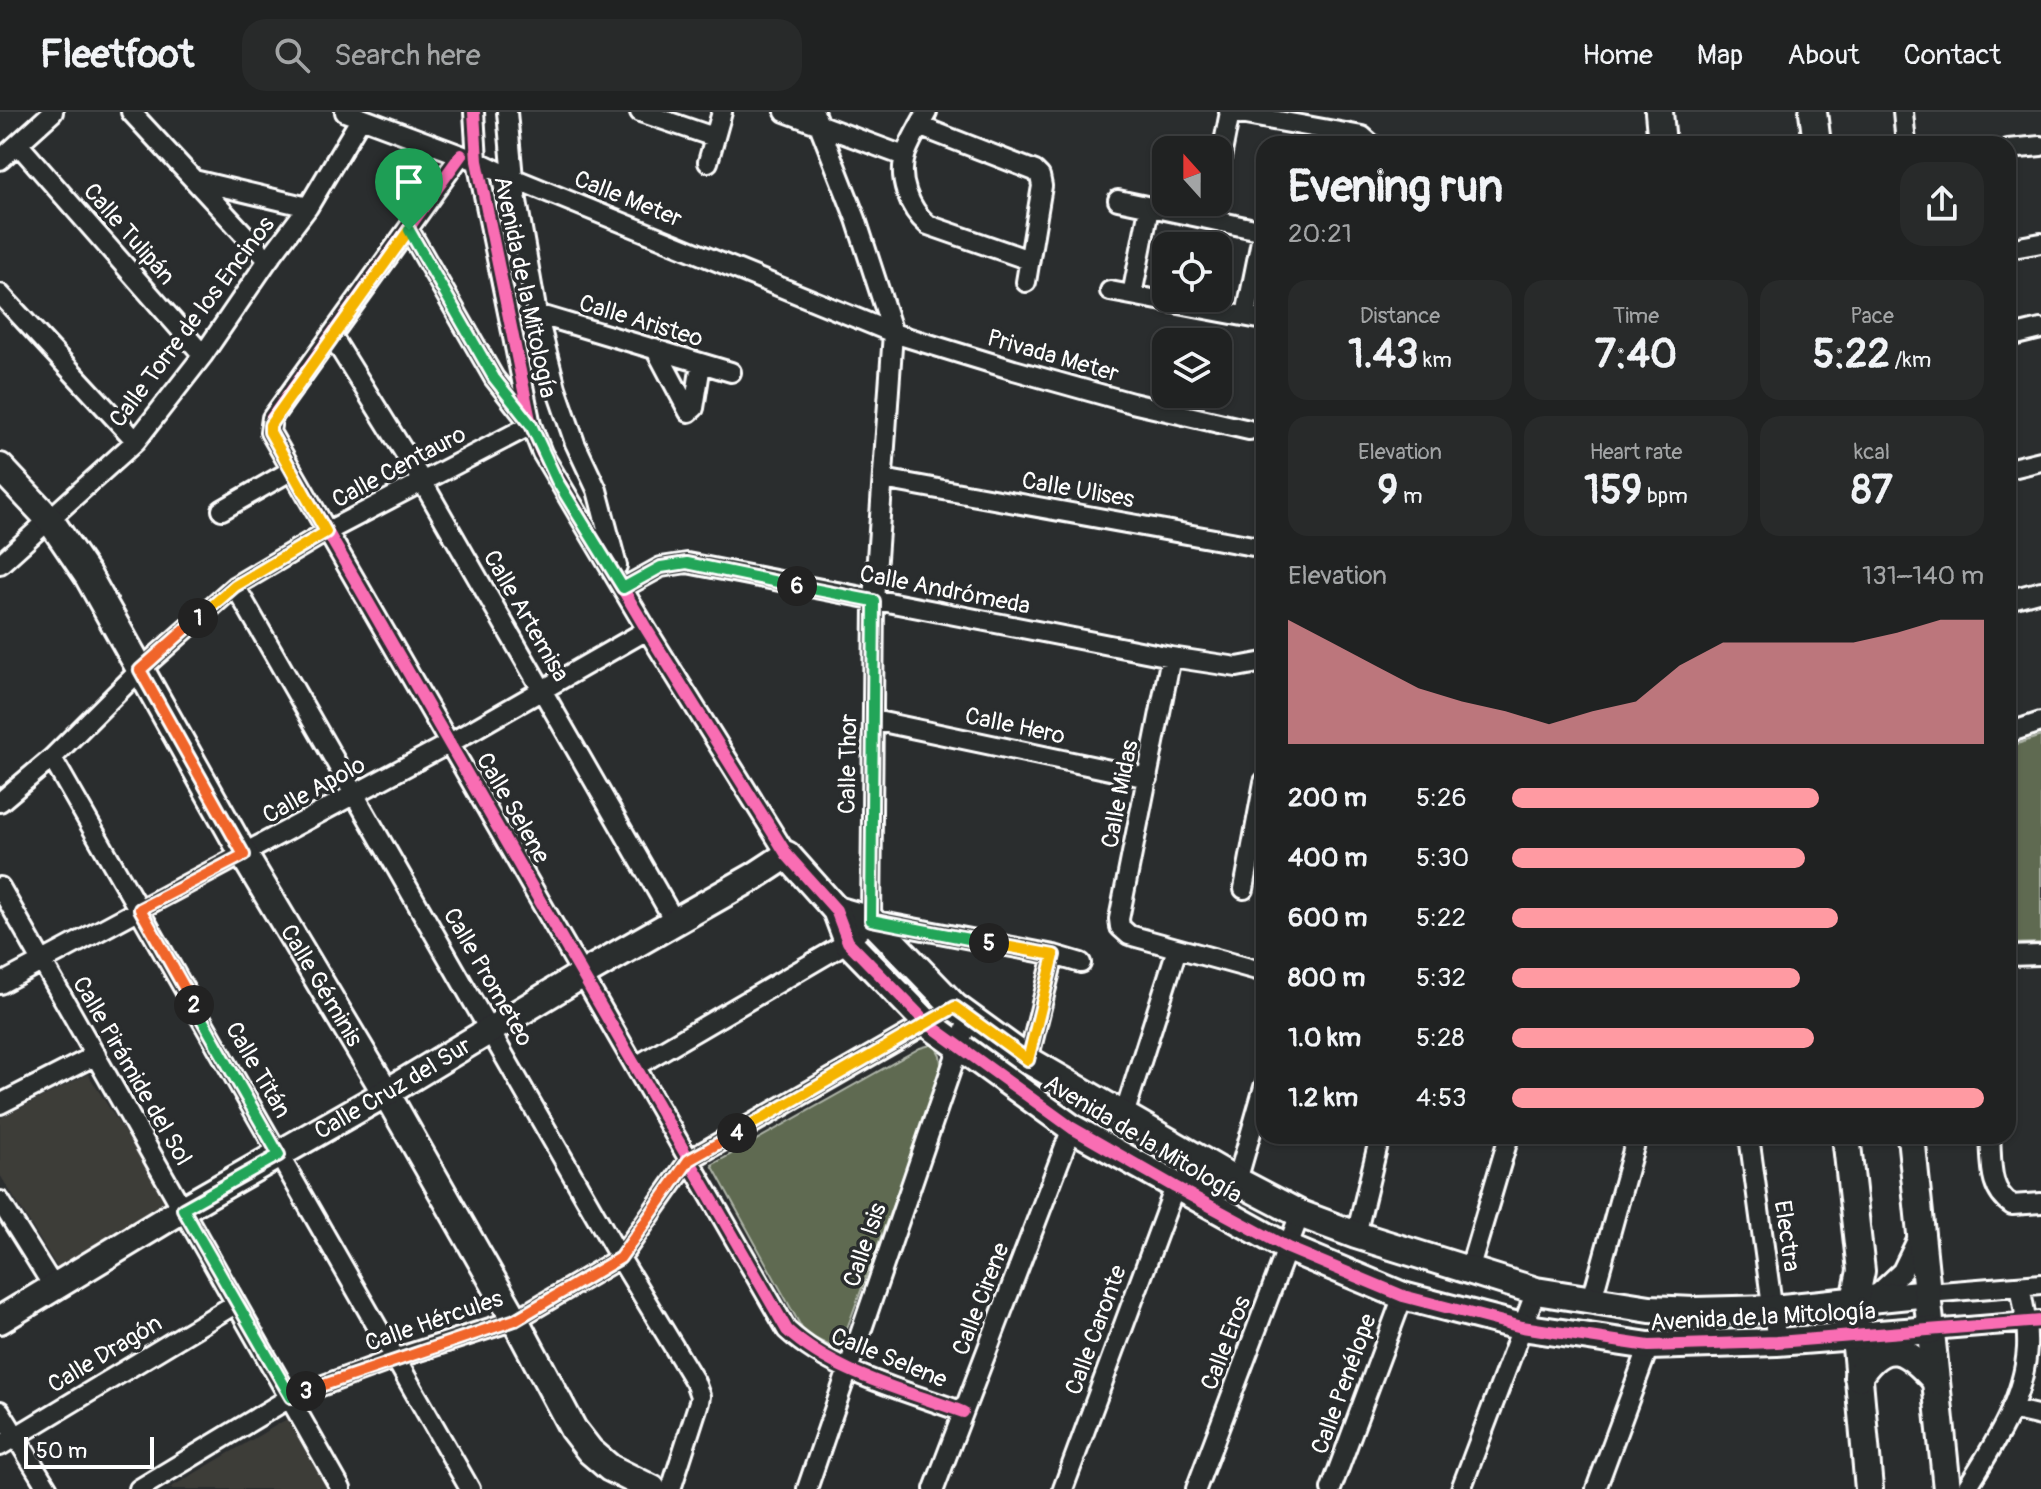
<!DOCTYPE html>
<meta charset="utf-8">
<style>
body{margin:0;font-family:Pangolin,sans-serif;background:#282a2a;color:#f1f3f6;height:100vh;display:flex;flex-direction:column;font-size:30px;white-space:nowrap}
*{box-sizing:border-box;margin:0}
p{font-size:26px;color:#a2a4a5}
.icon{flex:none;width:44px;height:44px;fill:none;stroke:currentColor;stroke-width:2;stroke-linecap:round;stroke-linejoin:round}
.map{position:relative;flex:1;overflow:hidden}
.drawer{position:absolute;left:1256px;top:24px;width:760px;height:1008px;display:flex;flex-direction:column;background:#202222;border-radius:24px;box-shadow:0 2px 6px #0004,0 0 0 2px #3d3f40}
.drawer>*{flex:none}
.needle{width:52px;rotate:339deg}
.fabs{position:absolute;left:1152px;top:24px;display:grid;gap:16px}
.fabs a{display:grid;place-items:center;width:80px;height:80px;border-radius:16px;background:#202222;box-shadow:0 2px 6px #0004,0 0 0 2px #3d3f40;font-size:40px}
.scale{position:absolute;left:24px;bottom:20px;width:130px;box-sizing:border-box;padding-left:8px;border:4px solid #fff;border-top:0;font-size:22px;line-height:28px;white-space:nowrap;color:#fff;-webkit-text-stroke:6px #2a2d2e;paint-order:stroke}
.pin{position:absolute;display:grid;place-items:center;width:68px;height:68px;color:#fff;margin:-82px -34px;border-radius:50% 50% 50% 0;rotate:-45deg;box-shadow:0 0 8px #0007}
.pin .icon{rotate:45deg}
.km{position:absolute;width:40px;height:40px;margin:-20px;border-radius:50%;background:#222;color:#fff;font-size:22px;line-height:40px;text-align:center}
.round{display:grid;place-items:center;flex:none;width:84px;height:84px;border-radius:24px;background:#282a2a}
.headline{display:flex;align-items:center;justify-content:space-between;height:136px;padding:0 32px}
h1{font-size:44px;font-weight:700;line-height:60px}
.figures{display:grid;grid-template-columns:repeat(3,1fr);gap:12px;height:136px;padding:8px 32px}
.figures div{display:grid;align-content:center;border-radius:20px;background:#282a2a;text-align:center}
.figures b{font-size:40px;font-weight:700}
.figures small{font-size:22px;font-weight:400}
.figures p{font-size:22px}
.chart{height:224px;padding:16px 32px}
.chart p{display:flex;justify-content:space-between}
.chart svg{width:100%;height:144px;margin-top:8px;fill:#ff9aa2;opacity:.7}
ul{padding:0 32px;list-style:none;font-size:26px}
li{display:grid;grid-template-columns:128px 96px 1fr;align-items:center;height:60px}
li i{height:20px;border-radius:10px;background:#ff9aa2}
header{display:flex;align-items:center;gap:48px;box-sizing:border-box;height:112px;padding:0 40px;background:#202222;border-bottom:2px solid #3d3f40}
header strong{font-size:38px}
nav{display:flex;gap:44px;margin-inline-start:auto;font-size:28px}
.search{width:560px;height:72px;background:#282a2a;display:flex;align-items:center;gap:20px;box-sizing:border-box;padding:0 28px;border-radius:24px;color:#a2a4a5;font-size:30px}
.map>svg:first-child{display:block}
.built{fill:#3e3c39}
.green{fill:#5e6a51;stroke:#aeb4a8;stroke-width:2}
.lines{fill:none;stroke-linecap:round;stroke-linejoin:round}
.street-casing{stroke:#fff;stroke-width:24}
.secondary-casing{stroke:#fff;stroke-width:32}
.street{stroke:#2a2d2e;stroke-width:18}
.secondary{stroke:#2a2d2e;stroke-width:26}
.cycleway-casing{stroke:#2a2d2e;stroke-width:17}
.cycleway{stroke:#f96db3;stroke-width:12}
.split-1-casing{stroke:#fff;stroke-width:16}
.split-2-casing{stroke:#fff;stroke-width:16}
.split-3-casing{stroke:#fff;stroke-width:16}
.split-4-casing{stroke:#fff;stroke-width:16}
.split-5-casing{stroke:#fff;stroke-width:16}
.split-6-casing{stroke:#fff;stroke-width:16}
.split-7-casing{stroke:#fff;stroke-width:16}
.split-1{stroke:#f5b400;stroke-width:10}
.split-2{stroke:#f0652b;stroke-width:10}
.split-3{stroke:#22a559;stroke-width:10}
.split-4{stroke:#f0652b;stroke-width:10}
.split-5{stroke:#f5b400;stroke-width:10}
.split-6{stroke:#22a559;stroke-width:10}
.split-7{stroke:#22a559;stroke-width:10}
.labels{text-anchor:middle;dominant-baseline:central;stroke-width:7;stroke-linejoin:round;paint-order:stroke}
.street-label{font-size:24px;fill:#fff;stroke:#2a2d2e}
</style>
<header>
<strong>Fleetfoot</strong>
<div class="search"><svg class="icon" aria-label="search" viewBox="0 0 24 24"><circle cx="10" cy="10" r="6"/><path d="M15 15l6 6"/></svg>Search here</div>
<nav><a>Home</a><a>Map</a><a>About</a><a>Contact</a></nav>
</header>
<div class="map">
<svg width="2041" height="1377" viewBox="0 0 2041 1377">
<rect width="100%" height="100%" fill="#2a2d2e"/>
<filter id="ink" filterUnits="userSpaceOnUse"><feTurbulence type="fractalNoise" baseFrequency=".0125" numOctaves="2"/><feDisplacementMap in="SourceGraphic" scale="16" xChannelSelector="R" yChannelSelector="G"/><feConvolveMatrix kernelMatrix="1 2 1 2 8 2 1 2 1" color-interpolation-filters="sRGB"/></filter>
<g filter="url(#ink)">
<path class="built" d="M88,962L167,1088L58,1157L0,1063V1006Z
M287,1307L328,1377H168Z"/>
<path class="green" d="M2041,624V831L2008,832V635Z
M934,932L940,943L942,960L839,1238L805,1222L712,1053L920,936Z"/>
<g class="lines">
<g class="street-casing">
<path id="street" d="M131,0L268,148
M345,0L477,49L513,66L893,221L1014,258L1132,291L1249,318
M474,0L477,49L531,313L542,341L647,518L787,743
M507,0L513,66L537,202L556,276L575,331L597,378L617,454
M640,0L714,25
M785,0L904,44
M927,0C920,13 911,27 906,41C897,66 909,97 928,113L1029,148
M1229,0L1362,24L1371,32
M1903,0L1906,32
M919,14L1035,59L1040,64L1042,74L1026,170
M18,32L203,243
M2008,37L2041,34
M461,43L272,306L270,320L787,1218C835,1262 904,1278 963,1300
M0,48L53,0
M708,50L722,0
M1218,61L1230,0
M194,68L308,95
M1118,88L1264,119
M2008,137L2041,131
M1110,179L1264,208
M0,182L136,329
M1132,183L1149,96
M537,202L731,260
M1246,203L1263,119
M332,224L422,369L675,810
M2008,225L2041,217
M655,236L689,300L694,296L701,252
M2008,357L2041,349
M883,367L1264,436
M222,398L292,358
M0,452L136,329L203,243L268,148L308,95L361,6
M235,474L620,1146L695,1270L700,1284L699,1290L671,1377
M623,476L661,455L687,451L1171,545L1237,555L1264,550
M2008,488L2041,479
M1171,545L1119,807L1120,815L1129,823L1264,860
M873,608L1148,666
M2008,621L2041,610
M52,646L470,1377
M0,690L52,646L140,558L235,474L326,420L531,313L494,266L409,118
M0,775L341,1377
M1244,777L1264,670
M871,808L1054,843L1081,851
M2008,844L2041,843
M0,872L450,631L647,518
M1028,948L1054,843
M636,954L848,830L871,808L874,489L893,221L856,107L814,0
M0,992L96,943
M1124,1003L1177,837
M1749,1024L1777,1230
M1990,1024C1992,1049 1988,1078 2012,1093L2041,1091
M1237,1069L1264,975
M0,1089L53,1174
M1356,1123L1380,1024
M1469,1159L1509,1024
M1928,1181L2041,1172
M1873,1186L1902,1159L1919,1124
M1592,1187L1637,1024
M1931,1218L2041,1209
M2011,1297L2041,1304
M0,1299L48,1377
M0,1334L235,1192
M139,1377L291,1285L397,1246L515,1208L620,1146L689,1048L955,895
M807,1377L969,905
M934,1377L1072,1016
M1063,1377L1175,1075
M1196,1377L1300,1102
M1331,1377L1403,1184
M1461,1377L1536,1179
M1596,1377L1649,1234
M1966,1377C1993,1334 2024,1288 2027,1236C2028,1215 2024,1194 2020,1174"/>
</g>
<g class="secondary-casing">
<g id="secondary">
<path d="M1659,0L1662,32"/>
<path d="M1813,0L1817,32"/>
<path id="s1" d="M0,355L50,408L88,464L244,743L386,981L515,1208L573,1317L590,1339L610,1356L652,1377"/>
<path d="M836,798L871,808L955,895L1028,948L1237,1069L1300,1102L1356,1123L1536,1179L1650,1197L1694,1199L1773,1197L1928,1181"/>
<path d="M1846,1024L1861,1159L1855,1188V1224L1869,1377"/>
<path d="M1911,1024L1947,1377"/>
<path id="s2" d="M0,1208L183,1097L386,981L583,862L755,764L787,743L836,798L848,830L927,911L1072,1016L1288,1136L1403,1184L1522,1215L1649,1234L1777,1230L1931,1218"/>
<path d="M1858,1265C1887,1221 1908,1238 1936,1269"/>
</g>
</g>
<use href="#street" class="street"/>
<use href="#secondary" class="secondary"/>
<g class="cycleway-casing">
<path id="cycleway" d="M474,0L477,49L531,313L542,341L647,518L787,743L836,798L848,830L927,911L1072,1016L1175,1075L1288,1136L1403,1184L1522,1215L1649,1234L1777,1230L2041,1209
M461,43L272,306L270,320L787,1218C835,1262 904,1278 963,1300"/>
</g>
<use href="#cycleway" class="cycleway"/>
</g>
</g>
<g class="lines" filter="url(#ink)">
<g class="split-1-casing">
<path id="split-1" d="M198,506L235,474L326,420L270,320V313L409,118"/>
</g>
<g class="split-2-casing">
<path id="split-2" d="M194,893L140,797L244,743L140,558L198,506"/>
</g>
<g class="split-3-casing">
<path id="split-3" d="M194,893L279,1043L183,1097L291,1285L306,1279"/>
</g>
<g class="split-4-casing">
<path id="split-4" d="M306,1279L515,1208L620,1146L689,1048L737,1021"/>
</g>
<g class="split-5-casing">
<path id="split-5" d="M737,1021L955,895L1028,948L1054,843L989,831"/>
</g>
<g class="split-6-casing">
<path id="split-6" d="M797,474L874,489L871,808L989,831"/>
</g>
<g class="split-7-casing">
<path id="split-7" d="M409,118L494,266L531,313L557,369L623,476L661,455L687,451L797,474"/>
</g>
<use href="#split-1" class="split-1"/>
<use href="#split-2" class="split-2"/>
<use href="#split-3" class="split-3"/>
<use href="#split-4" class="split-4"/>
<use href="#split-5" class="split-5"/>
<use href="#split-6" class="split-6"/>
<use href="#split-7" class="split-7"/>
</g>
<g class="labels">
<g class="street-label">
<text transform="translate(628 87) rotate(22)">Calle Meter</text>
<text transform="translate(129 122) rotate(49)">Calle Tulipán</text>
<text transform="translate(525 175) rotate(78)">Avenida de la Mitología</text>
<text transform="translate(641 209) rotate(17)">Calle Aristeo</text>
<text transform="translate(192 210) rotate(-53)">Calle Torre de los Encinos</text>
<text transform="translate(1053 244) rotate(16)">Privada Meter</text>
<text transform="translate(399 355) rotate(-28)">Calle Centauro</text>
<text transform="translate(1078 378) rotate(10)">Calle Ulises</text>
<text transform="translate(945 478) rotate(11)">Calle Andrómeda</text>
<text transform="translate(526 504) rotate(60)">Calle Artemisa</text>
<text transform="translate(1015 614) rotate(12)">Calle Hero</text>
<text transform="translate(848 652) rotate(-89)">Calle Thor</text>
<text transform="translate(314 678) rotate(-29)">Calle Apolo</text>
<text transform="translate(1120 682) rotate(-79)">Calle Midas</text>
<text transform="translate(513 696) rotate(60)">Calle Selene</text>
<text transform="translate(488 865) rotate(60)">Calle Prometeo</text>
<text stroke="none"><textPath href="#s1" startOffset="612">Calle Géminis</textPath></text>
<text transform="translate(258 958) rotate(60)">Calle Titán</text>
<text transform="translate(132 959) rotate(60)">Calle Pirámide del Sol</text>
<text stroke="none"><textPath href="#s2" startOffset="456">Calle Cruz del Sur</textPath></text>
<text transform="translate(1143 1027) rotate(31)">Avenida de la Mitología</text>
<text transform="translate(1787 1124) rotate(82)">Electra</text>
<text transform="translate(865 1133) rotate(-71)">Calle Isis</text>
<text transform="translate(981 1187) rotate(-69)">Calle Cirene</text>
<text transform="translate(1763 1205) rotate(-3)">Avenida de la Mitología</text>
<text transform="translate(434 1209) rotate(-19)">Calle Hércules</text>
<text transform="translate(1096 1218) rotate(-70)">Calle Caronte</text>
<text transform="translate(1226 1231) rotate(-69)">Calle Eros</text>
<text transform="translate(105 1242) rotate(-31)">Calle Dragón</text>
<text transform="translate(889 1246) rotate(22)">Calle Selene</text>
<text transform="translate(1344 1272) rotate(-70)">Calle Penélope</text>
</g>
</g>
</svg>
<div class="fabs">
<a><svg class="needle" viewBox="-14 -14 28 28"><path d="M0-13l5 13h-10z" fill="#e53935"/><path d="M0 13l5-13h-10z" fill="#a2a4a5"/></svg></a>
<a><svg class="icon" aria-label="locate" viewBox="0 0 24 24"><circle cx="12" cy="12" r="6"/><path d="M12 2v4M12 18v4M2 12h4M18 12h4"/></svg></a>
<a><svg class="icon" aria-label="layers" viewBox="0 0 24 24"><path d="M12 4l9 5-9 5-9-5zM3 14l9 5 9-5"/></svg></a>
</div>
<div class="scale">50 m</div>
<div class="pin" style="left:409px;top:118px;background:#1e9e55"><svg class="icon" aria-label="arrive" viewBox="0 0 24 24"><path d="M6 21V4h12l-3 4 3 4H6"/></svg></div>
<b class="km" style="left:198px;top:506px">1</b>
<b class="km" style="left:194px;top:893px">2</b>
<b class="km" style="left:306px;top:1279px">3</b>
<b class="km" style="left:737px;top:1021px">4</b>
<b class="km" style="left:989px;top:831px">5</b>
<b class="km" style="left:797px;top:474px">6</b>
<section class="drawer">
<div class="headline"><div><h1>Evening run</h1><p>20:21</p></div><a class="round"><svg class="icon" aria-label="share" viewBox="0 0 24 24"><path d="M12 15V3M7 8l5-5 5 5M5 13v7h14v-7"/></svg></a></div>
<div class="figures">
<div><p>Distance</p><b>1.43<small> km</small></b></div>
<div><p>Time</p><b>7:40</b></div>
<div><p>Pace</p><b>5:22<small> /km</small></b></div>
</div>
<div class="figures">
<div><p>Elevation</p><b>9<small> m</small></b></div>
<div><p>Heart rate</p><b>159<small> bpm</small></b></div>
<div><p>kcal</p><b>87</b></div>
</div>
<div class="chart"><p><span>Elevation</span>131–140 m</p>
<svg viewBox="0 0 160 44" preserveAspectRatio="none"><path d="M0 44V6L10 13L20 20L30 27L40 31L50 34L60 38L70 34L80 31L90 20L100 13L110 13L120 13L130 13L140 10L150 6L160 6V44z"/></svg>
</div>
<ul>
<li><b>200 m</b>5:26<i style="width:65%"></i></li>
<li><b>400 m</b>5:30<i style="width:62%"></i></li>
<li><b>600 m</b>5:22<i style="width:69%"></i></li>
<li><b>800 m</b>5:32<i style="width:61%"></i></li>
<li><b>1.0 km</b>5:28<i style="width:64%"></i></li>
<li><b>1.2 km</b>4:53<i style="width:100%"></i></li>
</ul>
</section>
</div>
